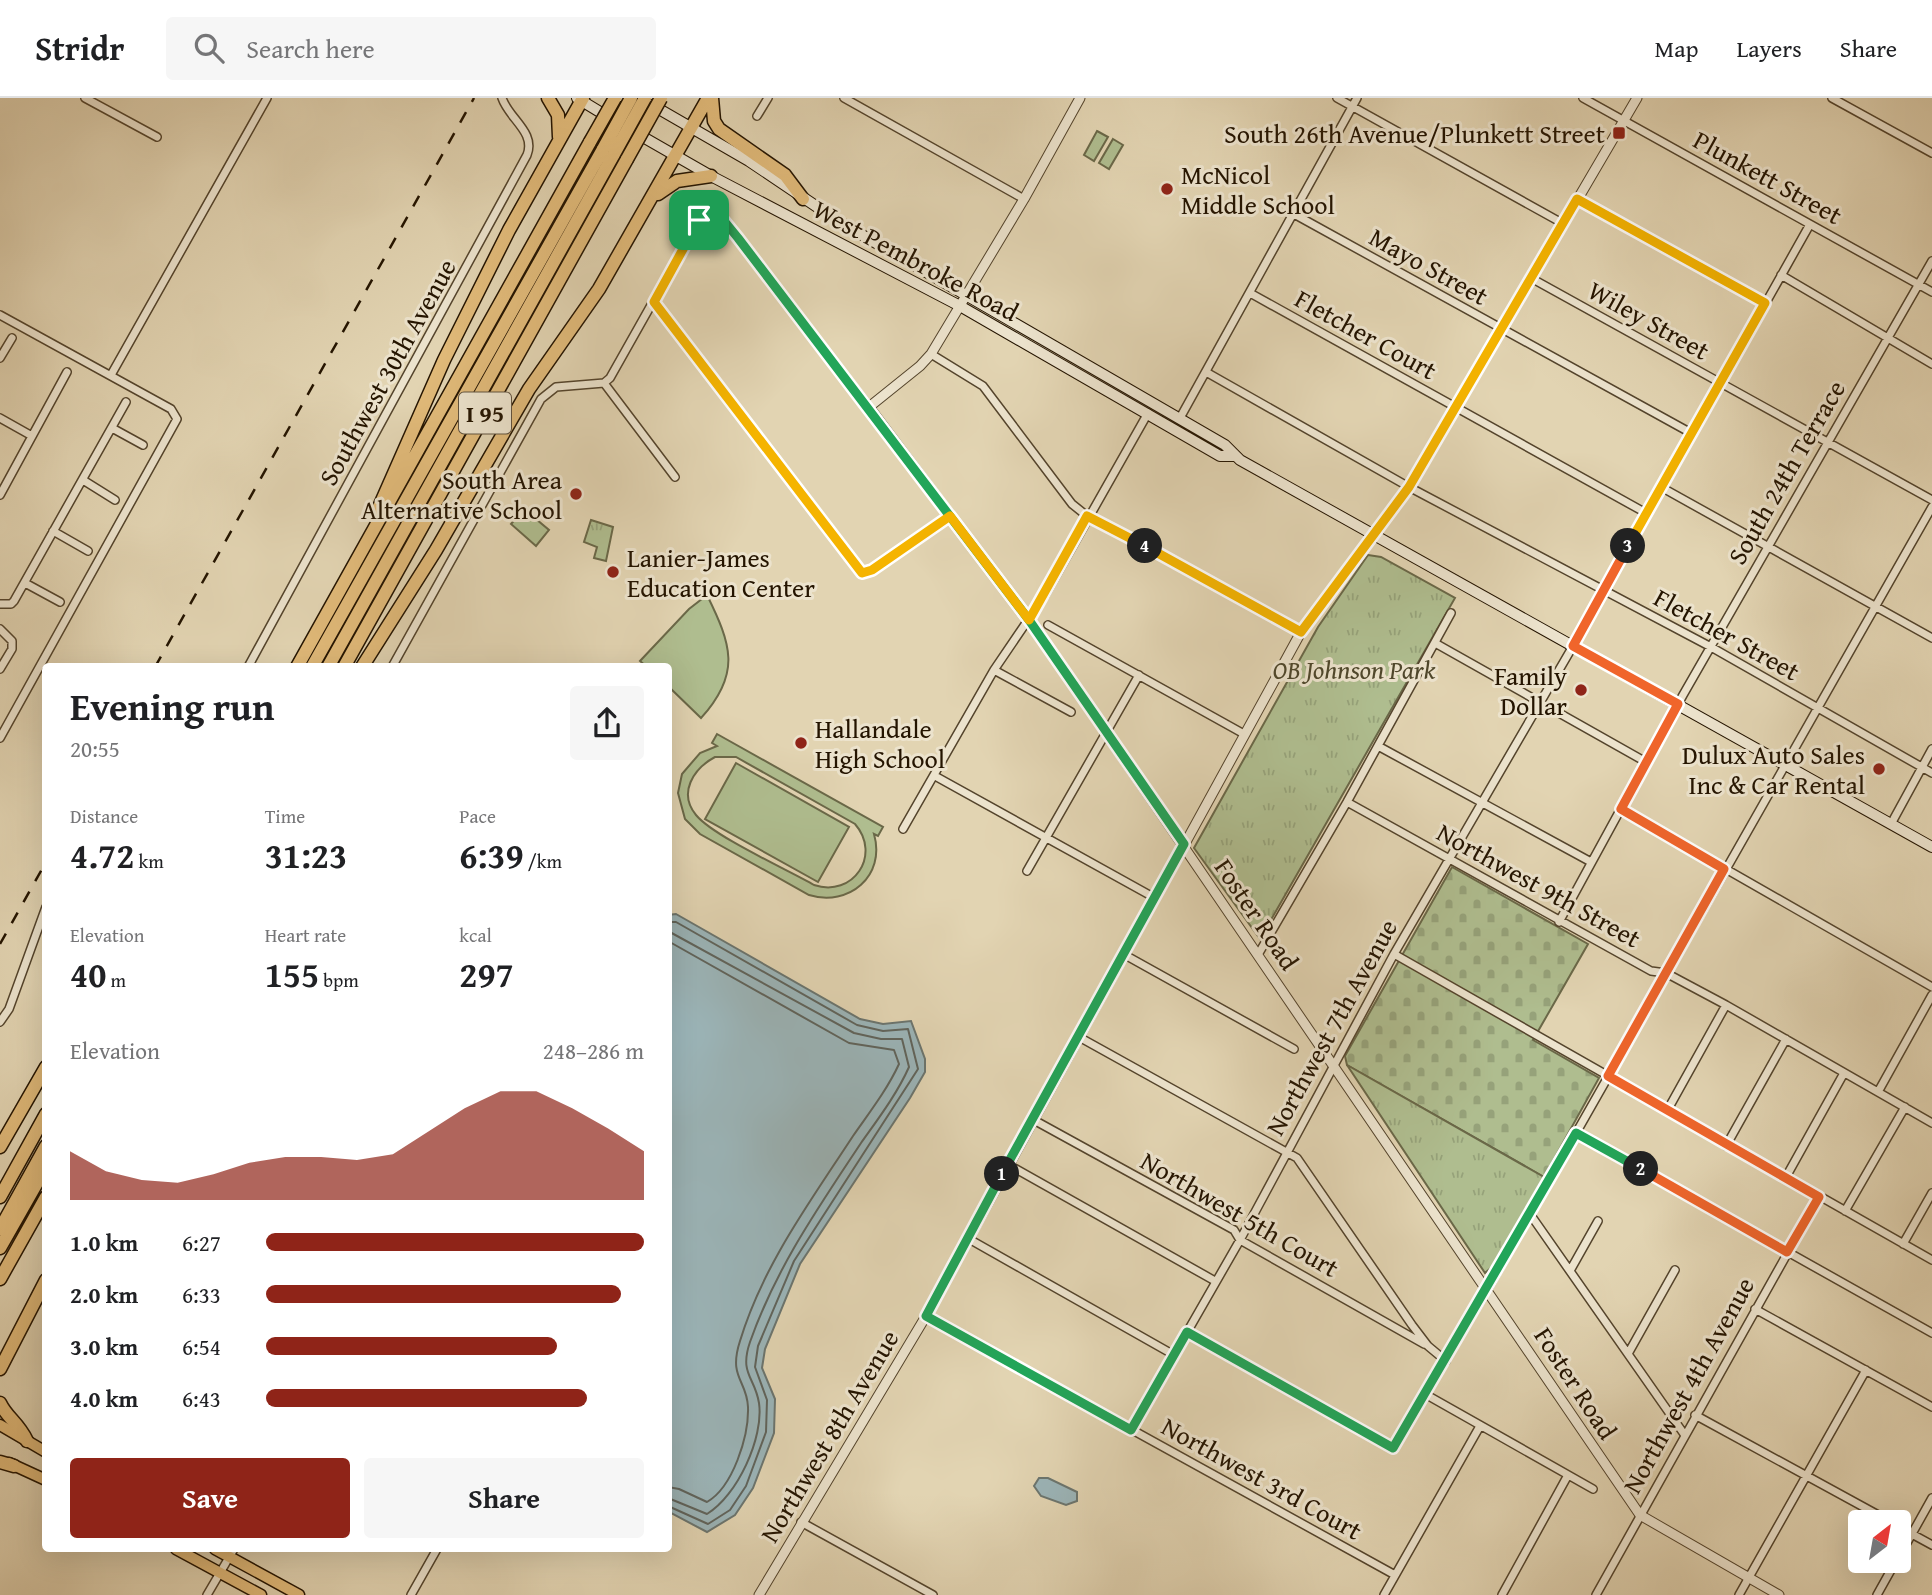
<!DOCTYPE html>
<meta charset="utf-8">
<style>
body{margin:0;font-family:"Gentium Book Plus",serif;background:#f6f6f6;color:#202124;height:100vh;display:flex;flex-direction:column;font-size:26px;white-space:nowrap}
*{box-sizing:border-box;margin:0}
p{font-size:23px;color:#757577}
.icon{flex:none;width:38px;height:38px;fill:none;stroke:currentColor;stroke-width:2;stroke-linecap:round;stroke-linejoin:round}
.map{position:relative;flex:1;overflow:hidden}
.panel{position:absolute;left:42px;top:565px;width:630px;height:889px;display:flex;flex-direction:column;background:#fff;border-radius:7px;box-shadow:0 7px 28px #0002}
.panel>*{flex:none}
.needle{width:46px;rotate:31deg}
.fabs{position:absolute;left:1848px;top:1412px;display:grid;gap:14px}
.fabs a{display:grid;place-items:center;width:63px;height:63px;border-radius:7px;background:#fff;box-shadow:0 7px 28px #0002;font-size:35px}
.pin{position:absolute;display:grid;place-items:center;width:60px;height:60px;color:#fff;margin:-30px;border-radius:14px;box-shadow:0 4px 10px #0006}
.km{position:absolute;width:35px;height:35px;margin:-18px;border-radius:50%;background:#222;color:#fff;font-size:19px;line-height:35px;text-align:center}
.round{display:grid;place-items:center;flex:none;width:74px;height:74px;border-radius:7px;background:#f6f6f6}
.overview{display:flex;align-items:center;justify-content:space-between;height:119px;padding:0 28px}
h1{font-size:38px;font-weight:600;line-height:52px}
.metrics{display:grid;grid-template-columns:repeat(3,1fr);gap:10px;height:119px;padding:7px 28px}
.metrics div{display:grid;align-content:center}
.metrics b{font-size:35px;font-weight:600}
.metrics small{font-size:19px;font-weight:400}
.metrics p{font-size:19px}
.chart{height:196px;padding:14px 28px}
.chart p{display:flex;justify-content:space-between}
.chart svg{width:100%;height:126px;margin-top:7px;fill:#8f2418;opacity:.7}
.action{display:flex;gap:14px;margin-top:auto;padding:14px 28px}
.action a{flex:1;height:80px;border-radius:7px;background:#8f2418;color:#fff;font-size:28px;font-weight:600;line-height:80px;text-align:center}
.action a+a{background:#f6f6f6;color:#202124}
ul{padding:0 28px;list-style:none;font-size:23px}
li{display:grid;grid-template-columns:112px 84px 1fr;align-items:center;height:52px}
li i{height:18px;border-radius:9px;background:#8f2418}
header{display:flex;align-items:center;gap:42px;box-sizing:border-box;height:98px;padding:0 35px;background:#fff;border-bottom:2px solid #e0e0e0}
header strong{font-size:33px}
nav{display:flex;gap:38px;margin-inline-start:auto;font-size:24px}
.search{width:490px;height:63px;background:#f6f6f6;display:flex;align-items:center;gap:18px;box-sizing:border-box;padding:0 24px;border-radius:7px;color:#757577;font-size:26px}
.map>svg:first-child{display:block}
.green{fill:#afbd8f;stroke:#6a6848;stroke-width:2;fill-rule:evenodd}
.cemetery{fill:url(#cemetery-stones);stroke:#6a6848;stroke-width:2}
.park{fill:url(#park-tufts);stroke:#6a6848;stroke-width:2}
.water{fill:#9bb5b9;stroke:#6b756f;stroke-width:2}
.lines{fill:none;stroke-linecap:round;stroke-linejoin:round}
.shore{stroke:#60645c;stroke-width:2}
.minor-casing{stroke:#54442c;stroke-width:10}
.tertiary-casing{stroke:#54442c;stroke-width:11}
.secondary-casing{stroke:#241400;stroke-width:12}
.primary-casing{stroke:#241400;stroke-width:13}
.motorway-casing{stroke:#241400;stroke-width:15}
.minor{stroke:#ece3cd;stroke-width:7}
.tertiary{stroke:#ece3cd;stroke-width:9}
.secondary{stroke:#ece3cd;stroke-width:10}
.primary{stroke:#e1ba79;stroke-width:10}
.motorway{stroke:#e1ba79;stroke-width:12}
.rail{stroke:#241400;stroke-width:2.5;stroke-dasharray:12 12;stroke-linecap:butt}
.motorway-bridge-casing{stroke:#241400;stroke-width:15;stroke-linecap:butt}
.motorway-bridge{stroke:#e1ba79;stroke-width:12}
.split-1-casing{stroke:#fff;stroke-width:14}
.split-2-casing{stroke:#fff;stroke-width:14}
.split-3-casing{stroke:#fff;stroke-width:14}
.split-4-casing{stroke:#fff;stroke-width:14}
.split-5-casing{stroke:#fff;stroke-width:14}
.split-1{stroke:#22a559;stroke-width:9}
.split-2{stroke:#22a559;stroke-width:9}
.split-3{stroke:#f0652b;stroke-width:9}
.split-4{stroke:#f5b400;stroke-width:9}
.split-5{stroke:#f5b400;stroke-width:9}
.poi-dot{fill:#8f2418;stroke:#ece3cd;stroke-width:2.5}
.labels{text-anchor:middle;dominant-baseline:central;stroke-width:6;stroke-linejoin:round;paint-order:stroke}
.shield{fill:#ece3cd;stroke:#60523e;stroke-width:2}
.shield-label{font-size:24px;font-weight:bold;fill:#241400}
.poi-label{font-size:26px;fill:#241400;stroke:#ece3cd;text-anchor:end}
.street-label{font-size:26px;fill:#241400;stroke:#ece3cd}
.park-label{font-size:26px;font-style:italic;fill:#4e472b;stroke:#ece3cd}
</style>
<header>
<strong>Stridr</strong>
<div class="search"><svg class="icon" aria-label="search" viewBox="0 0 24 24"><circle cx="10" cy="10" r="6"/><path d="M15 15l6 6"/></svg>Search here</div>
<nav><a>Map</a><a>Layers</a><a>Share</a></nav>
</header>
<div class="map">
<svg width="1932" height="1497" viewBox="0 0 1932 1497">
<defs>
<pattern id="cemetery-stones" width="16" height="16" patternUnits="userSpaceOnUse" patternTransform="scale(1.75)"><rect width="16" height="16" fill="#afbd8f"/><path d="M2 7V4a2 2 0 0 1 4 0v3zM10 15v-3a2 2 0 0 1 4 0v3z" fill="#96a27a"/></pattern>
<pattern id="park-tufts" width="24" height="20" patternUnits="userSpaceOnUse" patternTransform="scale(1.75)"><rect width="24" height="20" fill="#afbd8f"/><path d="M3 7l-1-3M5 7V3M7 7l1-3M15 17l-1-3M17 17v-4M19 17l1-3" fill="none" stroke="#96a27a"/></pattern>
</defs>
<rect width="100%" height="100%" fill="#e2d4b2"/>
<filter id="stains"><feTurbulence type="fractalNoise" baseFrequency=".00286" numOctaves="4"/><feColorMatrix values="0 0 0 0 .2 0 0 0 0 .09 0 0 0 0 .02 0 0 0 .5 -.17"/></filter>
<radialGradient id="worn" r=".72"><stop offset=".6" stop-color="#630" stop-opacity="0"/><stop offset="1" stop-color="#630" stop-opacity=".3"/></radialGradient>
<path class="green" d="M1097,33L1108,39L1094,63L1084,57Z
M1113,41L1123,47L1109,71L1099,65Z
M524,411L549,432L536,448L511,426Z
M707,497C731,546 742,575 701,620L669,589L668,569H647L640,563L689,511Z
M717,636L883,729L878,738L874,736C886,778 849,809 809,797L700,736L685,721L678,695L682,676L700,655L717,648L712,645ZM715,659H736L855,726C882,757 853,800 814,787C788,772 713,738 696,717C678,695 693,671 715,659Z
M736,665L849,729L818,784L705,721Z"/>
<path class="cemetery" d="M1452,769L1588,846L1533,942L1599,980L1544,1079L1347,967L1345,958Z"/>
<path class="park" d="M591,422L613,429L606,463L594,460L597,449L584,444Z
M1368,457L1381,459L1455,500L1260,841L1194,750L1318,529Z
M1347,967L1544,1079L1492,1169L1485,1175Z"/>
<path class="water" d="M676,816L860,921L883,926L911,923L925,961V974L910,1000L800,1166L765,1251L762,1270L775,1301L774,1335L753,1390L735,1417L707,1434L669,1414L668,817Z
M1039,1380H1048L1077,1394V1403L1066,1407L1041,1398L1034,1388Z"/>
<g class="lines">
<path class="shore" d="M668,824H676L857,927L883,933L908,931L918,971L794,1163L758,1248L755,1269L767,1302L766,1334L746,1388L730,1412L708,1426L668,1408
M668,833L854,935L881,941H902L909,969C897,996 878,1021 861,1045C818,1110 776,1170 750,1244C739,1276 755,1279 759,1305C764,1340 737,1398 707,1416L668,1400
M668,843L849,945L894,952L899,966C887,992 869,1015 853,1038C810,1104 763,1167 740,1243C728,1280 747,1282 748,1309C749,1338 733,1389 707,1404L679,1391L668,1389"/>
<g class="minor-casing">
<path id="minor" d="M85,0L157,39
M844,0L1024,101
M1337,0L1562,125
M1583,0L1932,194
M1832,0L1932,55
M757,18L768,0
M1577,101L1764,205
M1294,116L1691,335
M1781,177L1932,266
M1531,180L1932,402
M1250,195L1646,415
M654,204L861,475L872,472L950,418
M0,217L171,311L177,321L0,640
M931,256L983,288L1072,406L1087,418L1301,534
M0,260L12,240
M1206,274L1409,389L1711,549L1932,675
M111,277L267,0
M604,285L610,280L699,122L703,116L713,113L720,118L869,309
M604,285L675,379
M0,320L32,338
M1180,320L1357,0
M112,330L143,347
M83,382L115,402
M1661,389L1932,540
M0,397L67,274
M53,433L88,453
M25,485L60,504
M0,506H11L14,503L126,304
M1048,527L1244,636
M0,531L12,543V551L0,571
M1435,545L1646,664
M248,569L527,57C536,34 509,21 502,0
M392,569L541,301L556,289L604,285
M994,572L1071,614
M1378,648L1591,764
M935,678L1155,800
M1347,704L1651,873L1666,875L1726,907L1932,1025
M1621,711L1932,889
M1891,726L1932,651
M903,731L994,572L1045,497L1148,315
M1027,773L1139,577
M1559,824L1683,597L1932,163
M1259,855L1347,704L1451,515
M1394,856L1932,1162
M1125,857L1294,951
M0,924L9,911L46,809
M1079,939L1297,1060L1412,1227L1428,1248L1446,1263
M1878,994L1932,897
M1667,1013L1726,907
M1032,1021L1234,1132L1240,1142L1424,1246
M1576,1035L1932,1235
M1726,1048L1786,941
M1007,1066L1215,1183
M1786,1079L1844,975
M1845,1113L1905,1009
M1530,1116L1684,1336
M969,1141L1174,1257
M1903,1146L1932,1095
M1571,1171L1598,1123
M1755,1211L1932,1309
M926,1218L1395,1477
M1187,1234L1393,1350L1488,1190L1932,409
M1629,1254L1675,1172
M1425,1296L1593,1391
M1695,1317L1891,1424
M1131,1332L1240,1142L1394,856L1573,548L1809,128
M801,1424L933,1497
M1899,1429L1932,1447
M1899,1459L1932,1400
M207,1497L234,1451
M411,1497L437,1451
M1384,1497L1480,1328
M1502,1497L1568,1377
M1596,1497L1819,1099
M1739,1497L1866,1272
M1877,1497L1896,1463"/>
</g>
<g class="tertiary-casing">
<path id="tertiary" d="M1080,0L1024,101L931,256L920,268L869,309L1029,522L1640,1417L1779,1497
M759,1497L926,1218L1301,534L1409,389L1637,0"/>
</g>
<g class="secondary-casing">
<path id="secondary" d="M577,0L623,28
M652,7L749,63L838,123L1225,347L1240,362L1932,749
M636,35L711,78L960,208L1220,358H1235"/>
</g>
<g class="primary-casing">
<path id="primary" d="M0,1327L46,1354
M9,1365L46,1382
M176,1451L261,1497
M215,1451L299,1497"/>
</g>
<g class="motorway-casing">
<path id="motorway" d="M548,0L558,17L559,39
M712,0L714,23L719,31L785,77L803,101
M658,96L677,83L711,78
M376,416L444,262L509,132L583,0
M297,569L590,44
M312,569L603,51
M328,569L614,56
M344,569L627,61
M362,569L436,452L529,291L599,191L708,0
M0,1049L46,969
M0,1099L46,1016
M0,1131L46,1048
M0,1150L46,1069
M0,1181L46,1099
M0,1271L46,1182
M0,1305C7,1320 18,1324 27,1343
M0,1364L14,1368"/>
</g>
<use href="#minor" class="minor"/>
<use href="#tertiary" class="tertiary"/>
<use href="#secondary" class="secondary"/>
<use href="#primary" class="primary"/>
<use href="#motorway" class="motorway"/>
<path class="rail" d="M155,569L474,0
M0,846L46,764"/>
<g class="motorway-bridge-casing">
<path id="motorway-bridge" d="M590,44L615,0
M603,51L631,0
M614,56L645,0
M627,61L661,0"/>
</g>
<use href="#motorway-bridge" class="motorway-bridge"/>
</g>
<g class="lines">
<g class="split-1-casing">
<path id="split-1" d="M699,122L708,113L720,118L738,140L1029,522L1184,746L1002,1076"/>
</g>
<g class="split-2-casing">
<path id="split-2" d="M1002,1076L926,1218L1131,1332L1187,1234L1393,1350L1576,1035L1641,1071"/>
</g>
<g class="split-3-casing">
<path id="split-3" d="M1628,448L1573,548L1678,606L1621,711L1724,771L1608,978L1819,1099L1787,1154L1641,1071"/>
</g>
<g class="split-4-casing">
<path id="split-4" d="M1145,448L1301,534L1409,389L1577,101L1765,205L1628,448"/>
</g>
<g class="split-5-casing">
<path id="split-5" d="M699,122L654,204L862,475L872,472L950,418L1029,522L1087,418L1145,448"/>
</g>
<use href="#split-1" class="split-1"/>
<use href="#split-2" class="split-2"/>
<use href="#split-3" class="split-3"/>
<use href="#split-4" class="split-4"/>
<use href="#split-5" class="split-5"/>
</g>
<g class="poi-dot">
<rect x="1612" y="28" width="14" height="14" rx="3.5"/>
<circle cx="1167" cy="91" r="7"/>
<circle cx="576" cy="396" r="7"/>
<circle cx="613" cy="474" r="7"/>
<circle cx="1581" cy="592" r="7"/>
<circle cx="801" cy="645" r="7"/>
<circle cx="1879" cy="671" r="7"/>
</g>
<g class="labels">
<rect class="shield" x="459" y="294.5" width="52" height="41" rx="5"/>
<g class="shield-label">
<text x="485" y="315">I 95</text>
</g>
<g class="poi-label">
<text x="1605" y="35">South 26th Avenue/Plunkett Street</text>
<text x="1181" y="76" text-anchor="start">McNicol<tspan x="1181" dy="30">Middle School</tspan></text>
<text x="562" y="381">South Area<tspan x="562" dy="30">Alternative School</tspan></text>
<text x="627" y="459" text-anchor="start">Lanier-James<tspan x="627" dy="30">Education Center</tspan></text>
<text x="1567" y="577">Family<tspan x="1567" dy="30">Dollar</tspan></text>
<text x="815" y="630" text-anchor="start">Hallandale<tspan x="815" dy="30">High School</tspan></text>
<text x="1865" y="656">Dulux Auto Sales<tspan x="1865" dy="30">Inc &amp; Car Rental</tspan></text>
</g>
<g class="street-label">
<text transform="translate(1768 79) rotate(29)">Plunkett Street</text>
<text transform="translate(916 162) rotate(28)">West Pembroke Road</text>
<text transform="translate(1429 168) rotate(29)">Mayo Street</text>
<text transform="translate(1649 222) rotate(29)">Wiley Street</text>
<text transform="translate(1366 236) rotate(29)">Fletcher Court</text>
<text transform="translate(387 274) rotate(-61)">Southwest 30th Avenue</text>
<text transform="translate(1786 374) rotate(-60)">South 24th Terrace</text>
<text transform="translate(1727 536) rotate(29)">Fletcher Street</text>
<text transform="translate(1539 787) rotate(29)">Northwest 9th Street</text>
<text transform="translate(1257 816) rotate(56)">Foster Road</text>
<text transform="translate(1331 929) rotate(-61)">Northwest 7th Avenue</text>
<text transform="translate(1240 1116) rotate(30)">Northwest 5th Court</text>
<text transform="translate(1576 1285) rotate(57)">Foster Road</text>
<text transform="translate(1688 1287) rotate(-61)">Northwest 4th Avenue</text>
<text transform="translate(829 1338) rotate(-59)">Northwest 8th Avenue</text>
<text transform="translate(1262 1380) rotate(29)">Northwest 3rd Court</text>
</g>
<g class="park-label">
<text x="1354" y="571">OB Johnson Park</text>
</g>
</g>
<rect width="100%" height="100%" filter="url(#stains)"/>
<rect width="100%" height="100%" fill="url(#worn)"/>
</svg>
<div class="fabs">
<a><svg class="needle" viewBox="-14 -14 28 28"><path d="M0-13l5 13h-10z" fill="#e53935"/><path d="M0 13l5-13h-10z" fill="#757577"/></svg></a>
</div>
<div class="pin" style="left:699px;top:122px;background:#1e9e55"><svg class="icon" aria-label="arrive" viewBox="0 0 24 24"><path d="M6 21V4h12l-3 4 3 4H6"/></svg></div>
<b class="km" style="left:1002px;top:1076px">1</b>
<b class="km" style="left:1641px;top:1071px">2</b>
<b class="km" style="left:1628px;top:448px">3</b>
<b class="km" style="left:1145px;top:448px">4</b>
<section class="panel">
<div class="overview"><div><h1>Evening run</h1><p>20:55</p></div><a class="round"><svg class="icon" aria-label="share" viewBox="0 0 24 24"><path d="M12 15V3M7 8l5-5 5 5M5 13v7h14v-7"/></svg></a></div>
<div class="metrics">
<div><p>Distance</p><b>4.72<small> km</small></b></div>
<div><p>Time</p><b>31:23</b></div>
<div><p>Pace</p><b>6:39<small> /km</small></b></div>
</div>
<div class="metrics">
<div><p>Elevation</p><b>40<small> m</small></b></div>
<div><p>Heart rate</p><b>155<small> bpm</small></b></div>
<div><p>kcal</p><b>297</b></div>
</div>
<div class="chart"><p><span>Elevation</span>248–286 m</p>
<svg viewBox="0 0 160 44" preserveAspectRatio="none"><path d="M0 44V27L10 34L20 37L30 38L40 35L50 31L60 29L70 29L80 30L90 28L100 20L110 12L120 6L130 6L140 12L150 19L160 27V44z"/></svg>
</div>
<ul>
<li><b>1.0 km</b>6:27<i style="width:100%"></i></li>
<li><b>2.0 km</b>6:33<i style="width:94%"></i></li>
<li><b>3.0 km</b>6:54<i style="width:77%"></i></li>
<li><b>4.0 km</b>6:43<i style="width:85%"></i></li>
</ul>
<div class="action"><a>Save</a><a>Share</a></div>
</section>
</div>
